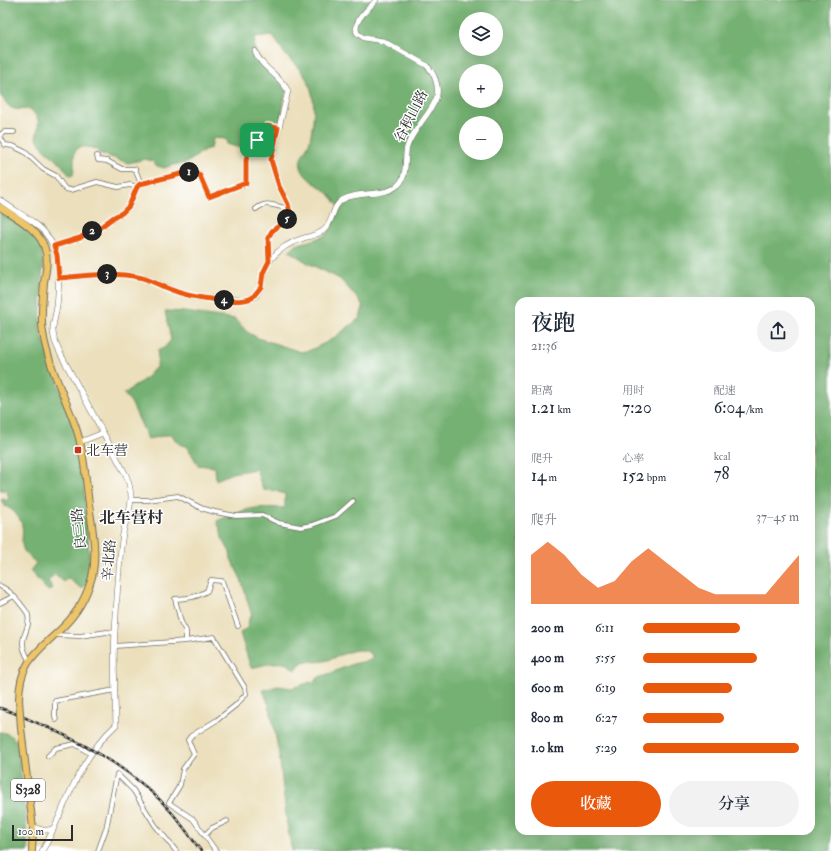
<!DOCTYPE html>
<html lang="zh">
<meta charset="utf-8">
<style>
body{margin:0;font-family:"IM FELL Double Pica","Noto Serif SC",serif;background:#f2f2f3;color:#1f2937;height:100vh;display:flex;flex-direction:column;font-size:15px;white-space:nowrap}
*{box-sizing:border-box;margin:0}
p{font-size:13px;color:#747a83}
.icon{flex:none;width:22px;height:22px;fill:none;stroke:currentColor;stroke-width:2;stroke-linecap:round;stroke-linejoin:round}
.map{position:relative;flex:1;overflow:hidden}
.panel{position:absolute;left:515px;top:297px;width:300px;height:538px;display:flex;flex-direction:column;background:#fff;border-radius:12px;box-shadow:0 4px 16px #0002}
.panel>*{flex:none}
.fabs{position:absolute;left:459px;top:12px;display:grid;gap:8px}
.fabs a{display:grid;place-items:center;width:44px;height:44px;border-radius:50%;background:#fff;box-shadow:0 4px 16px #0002;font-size:20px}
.scale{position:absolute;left:12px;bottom:10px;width:61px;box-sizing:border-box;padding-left:4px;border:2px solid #2b2b2b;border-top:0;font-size:11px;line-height:14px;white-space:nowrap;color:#2b2b2b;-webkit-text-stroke:3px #fff;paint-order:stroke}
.pin{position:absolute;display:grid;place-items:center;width:34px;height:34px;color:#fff;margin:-17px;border-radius:8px;box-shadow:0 2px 6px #0006}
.km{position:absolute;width:20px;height:20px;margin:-10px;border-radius:50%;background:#222;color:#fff;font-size:11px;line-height:20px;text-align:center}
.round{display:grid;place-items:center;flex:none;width:42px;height:42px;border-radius:21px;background:#f2f2f3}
.headline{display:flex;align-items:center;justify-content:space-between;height:68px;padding:0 16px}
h1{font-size:22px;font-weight:600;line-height:30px}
.figures{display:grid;grid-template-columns:repeat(3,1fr);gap:6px;height:68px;padding:4px 16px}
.figures div{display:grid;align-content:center}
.figures b{font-size:17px;font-weight:600}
.figures small{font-size:11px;font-weight:400}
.figures p{font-size:11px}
.chart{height:112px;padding:8px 16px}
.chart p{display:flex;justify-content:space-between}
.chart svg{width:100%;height:72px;margin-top:4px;fill:#ea580c;opacity:.7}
.button{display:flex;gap:8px;margin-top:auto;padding:8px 16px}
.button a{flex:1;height:46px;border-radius:24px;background:#ea580c;color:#fff;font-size:16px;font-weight:600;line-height:46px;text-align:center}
.button a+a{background:#f2f2f3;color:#1f2937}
ul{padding:0 16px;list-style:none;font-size:13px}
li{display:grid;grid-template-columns:64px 48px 1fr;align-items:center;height:30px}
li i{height:10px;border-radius:5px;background:#ea580c}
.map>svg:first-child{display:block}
.forest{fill:#74b172;stroke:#506e4e;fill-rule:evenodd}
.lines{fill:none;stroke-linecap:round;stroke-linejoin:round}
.minor-casing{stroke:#6e6a5e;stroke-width:5.5}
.tertiary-casing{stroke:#6e6a5e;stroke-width:6}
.primary-casing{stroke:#6e6a5e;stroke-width:8}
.minor{stroke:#fff;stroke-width:4}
.tertiary{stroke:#fff;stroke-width:5}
.primary{stroke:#edc569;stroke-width:6}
.rail-casing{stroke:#2b2b2b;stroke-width:2.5}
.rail{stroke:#fff;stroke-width:1;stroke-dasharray:3;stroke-linecap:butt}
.primary-bridge-casing{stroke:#6e6a5e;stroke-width:8;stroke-linecap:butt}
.primary-bridge{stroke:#edc569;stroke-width:6}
.route-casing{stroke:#fff;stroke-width:8}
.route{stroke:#ea580c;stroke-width:5}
.poi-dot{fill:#c8321e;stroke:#fff;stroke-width:1.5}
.labels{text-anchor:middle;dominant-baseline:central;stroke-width:3;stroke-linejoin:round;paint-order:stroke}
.shield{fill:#fff;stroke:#6b6b6b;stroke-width:1}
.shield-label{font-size:13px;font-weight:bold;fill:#2b2b2b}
.street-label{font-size:14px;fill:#2b2b2b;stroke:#fff}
.poi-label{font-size:14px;fill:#2b2b2b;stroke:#fff;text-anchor:start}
.quarter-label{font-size:16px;font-weight:bold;fill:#2b2b2b;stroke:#fff}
</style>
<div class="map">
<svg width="831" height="851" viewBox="0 0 831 851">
<rect width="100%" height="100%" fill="#fff"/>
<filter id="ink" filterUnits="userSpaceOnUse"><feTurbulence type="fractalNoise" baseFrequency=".025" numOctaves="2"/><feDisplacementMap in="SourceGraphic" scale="8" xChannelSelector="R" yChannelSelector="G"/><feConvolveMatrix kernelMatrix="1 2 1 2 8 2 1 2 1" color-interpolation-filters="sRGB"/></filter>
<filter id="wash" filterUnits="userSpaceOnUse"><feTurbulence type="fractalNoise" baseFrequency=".012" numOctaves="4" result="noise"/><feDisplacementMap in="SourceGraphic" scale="16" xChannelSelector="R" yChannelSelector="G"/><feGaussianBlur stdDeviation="0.9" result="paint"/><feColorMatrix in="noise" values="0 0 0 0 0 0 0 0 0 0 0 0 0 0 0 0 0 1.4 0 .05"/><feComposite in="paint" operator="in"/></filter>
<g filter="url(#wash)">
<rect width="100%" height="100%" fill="#ebdfbc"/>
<path class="forest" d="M0,0H831V851H292L287,824L279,753L270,708L263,690L278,686L291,688L315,681L319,677L331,673L353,664L371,660L372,658V655C359,642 339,658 324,661C316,663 309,660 302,662L299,666L294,670C292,668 291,667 289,665C282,659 260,666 251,668L240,633L248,627L249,618L252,616L241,579L231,559L230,552L222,538L221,532L217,521C230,515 242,510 256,508C265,507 275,508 285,508V494L275,491L263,490L256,469L232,473L216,480L215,467L198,465L187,446C178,445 176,442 172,434L148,439L131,402L124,394L146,378L157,366L158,350L164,348L171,340L165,311L184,312L235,319L247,332L258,338L301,352L311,350L331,340L360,318L363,307L360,301L340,279L308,263L289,251L296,245L322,237L329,232L340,209C336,202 332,197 327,192C318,184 304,179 301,167C298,156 308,150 310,140C314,119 317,97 306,78C301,69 292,62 286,55C281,49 277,41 272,35L255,37L254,47L258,56L286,89L280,125L271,124L265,131L257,137L249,150L233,146L227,144L226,139L213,138L211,148L204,150L194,158L186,163L172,165L165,168L157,166L152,161L145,159L128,163L99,153L96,149C66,140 77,160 73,175L70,176L61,164L44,149L36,138C39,124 41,119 30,109C10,110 12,110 0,95ZM466,19H496V49H466ZM466,71H496V101H466ZM466,123H496V153H466ZM519,301H811V831H519Z
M0,213L15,221L32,235L40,245L42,251L43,264L40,329L77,438L83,475L90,565L87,581L85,586L81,588L68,578L64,582L55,574L48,581L53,588L48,591L30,571L36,563C32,559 27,555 24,551C19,542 26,530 20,520C18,517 15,512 12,510C7,506 3,507 1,500L4,499L7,501L9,497L6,490H0Z
M0,732C9,733 15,737 18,746L25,813L28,851H0Z"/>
</g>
<g filter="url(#ink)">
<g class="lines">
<g class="minor-casing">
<path id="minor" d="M0,135L4,132H14
M0,137L5,145L13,146L25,152L43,169L56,176L65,189L71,190L97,182L118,187L130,185L137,187
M141,184L193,171L200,176L209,197L246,183V160L250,146L257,140L267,126L279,129
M256,209C269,199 275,208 289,208
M54,246L81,238L87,233L98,229L114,217L122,213L129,206L137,187L141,184L135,169H122L107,161L98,160L97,156
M132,500H148L178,496L201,508L215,512L236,516L262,515L279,523L301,527L312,525L336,516L353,501
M0,586C9,590 13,595 19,602C22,606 27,611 28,615C32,634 14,635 29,660
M0,603L14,596
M54,635L80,636L107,632L115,633
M186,641V631L181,622L175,599C190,598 194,598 207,591L211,580L222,581L238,626
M115,646L186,641L214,637L245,688L246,694L236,705L217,720L191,736L188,740L194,754L183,769L180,785L169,803L193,819L216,851
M56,720L55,716V701L115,690
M48,756L56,748L75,744L91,754
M205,835L212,828L227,821
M98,851L106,829L117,774L133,790L155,825L176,851"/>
</g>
<g class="tertiary-casing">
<path id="tertiary" d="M0,200C11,208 23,215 33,222C63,243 60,274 57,306C56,313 54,320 53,327C52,336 56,345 60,353L126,475C138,505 125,513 122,540C118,570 117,601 115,631C113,662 115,694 116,725C88,750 73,784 59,817C53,829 49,840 42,851
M269,261C278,250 290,242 304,238C310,236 318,235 324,230C334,222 331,207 342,200C359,190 384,198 398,185C408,177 404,158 407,147C413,129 429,116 436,99C440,88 435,73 426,65L383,41L364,38L357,33C352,21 369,9 376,0
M59,278L107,274L130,275L150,280L182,294L199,298L247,300L255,297L261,287L265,268L269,261L268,238L273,231L287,220L290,213L288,204L279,186L271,160L288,91C280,75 261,68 255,51
M80,442L103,433
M32,826C40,830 46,832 54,828"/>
</g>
<g class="primary-casing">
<path id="primary" d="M0,207C15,217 37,228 44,246C49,258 46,271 44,282C43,299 40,316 43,333C48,365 64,395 75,425C83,447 85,472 88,496C91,522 98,551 92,577C87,595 77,613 64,626C39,651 19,660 19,700
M21,728L33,828L32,851"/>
</g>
<use href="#minor" class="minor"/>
<use href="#tertiary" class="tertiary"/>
<use href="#primary" class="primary"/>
<g class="rail-casing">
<path id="rail" d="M0,708C16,713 30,720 45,726C93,748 139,774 173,814C183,826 192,839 201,851"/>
</g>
<use href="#rail" class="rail"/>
<g class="primary-bridge-casing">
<path id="primary-bridge" d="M19,700L21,728"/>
</g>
<use href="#primary-bridge" class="primary-bridge"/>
</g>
</g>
<g class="lines" filter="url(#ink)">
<g class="route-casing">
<path id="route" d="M267,126L278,128L271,160L279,186L288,204L290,213L287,220L272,231L268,238L269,261L263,273L261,287L252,298C236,305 188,297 172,290C160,286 150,279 138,277C112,271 85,276 59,278L57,255L54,246L80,238L87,233L98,229L114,217L122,213L129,206L137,187L140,184L193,171L200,176L209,197L246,183V160L250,146L257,140Z"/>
</g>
<use href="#route" class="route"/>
</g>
<rect class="poi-dot" x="74" y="446" width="8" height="8" rx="2"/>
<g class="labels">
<rect class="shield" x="11" y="779" width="34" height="22" rx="3"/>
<g class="shield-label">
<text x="28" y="790">S328</text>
</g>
<g class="street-label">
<text transform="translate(411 116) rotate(-63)">谷积山路</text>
<text transform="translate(79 529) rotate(-96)">良三路</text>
<text transform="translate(109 560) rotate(-85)">辛北路</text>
</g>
<g class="poi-label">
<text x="86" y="450">北车营</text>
</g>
<g class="quarter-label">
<text x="131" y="518">北车营村</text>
</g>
</g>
</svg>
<div class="fabs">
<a><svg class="icon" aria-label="layers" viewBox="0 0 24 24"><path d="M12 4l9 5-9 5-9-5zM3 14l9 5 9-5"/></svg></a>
<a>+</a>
<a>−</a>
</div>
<div class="scale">100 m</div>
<div class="pin" style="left:257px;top:140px;background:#1e9e55"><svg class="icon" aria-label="arrive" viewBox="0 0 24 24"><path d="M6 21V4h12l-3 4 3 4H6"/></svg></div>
<b class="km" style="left:189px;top:172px">1</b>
<b class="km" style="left:92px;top:231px">2</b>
<b class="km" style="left:107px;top:274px">3</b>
<b class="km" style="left:224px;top:300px">4</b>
<b class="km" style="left:287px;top:219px">5</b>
<section class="panel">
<div class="headline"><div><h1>夜跑</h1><p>21:36</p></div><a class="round"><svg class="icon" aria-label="share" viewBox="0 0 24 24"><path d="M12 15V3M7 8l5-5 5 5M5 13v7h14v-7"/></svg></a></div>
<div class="figures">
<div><p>距离</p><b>1.21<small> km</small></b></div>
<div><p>用时</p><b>7:20</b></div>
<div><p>配速</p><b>6:04<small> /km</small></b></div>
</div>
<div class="figures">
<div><p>爬升</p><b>14<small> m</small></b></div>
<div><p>心率</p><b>152<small> bpm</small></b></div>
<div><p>kcal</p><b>78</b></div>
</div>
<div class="chart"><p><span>爬升</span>37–45 m</p>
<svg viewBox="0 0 160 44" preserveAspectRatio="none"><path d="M0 44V14L10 6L20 14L30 26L40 34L50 30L60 18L70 10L80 18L90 26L100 34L110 38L120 38L130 38L140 38L150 26L160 14V44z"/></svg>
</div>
<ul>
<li><b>200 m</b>6:11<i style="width:62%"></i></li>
<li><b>400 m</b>5:55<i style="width:73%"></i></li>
<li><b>600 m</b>6:19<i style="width:57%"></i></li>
<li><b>800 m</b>6:27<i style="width:52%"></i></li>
<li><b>1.0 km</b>5:29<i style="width:100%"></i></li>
</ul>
<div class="button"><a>收藏</a><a>分享</a></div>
</section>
</div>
